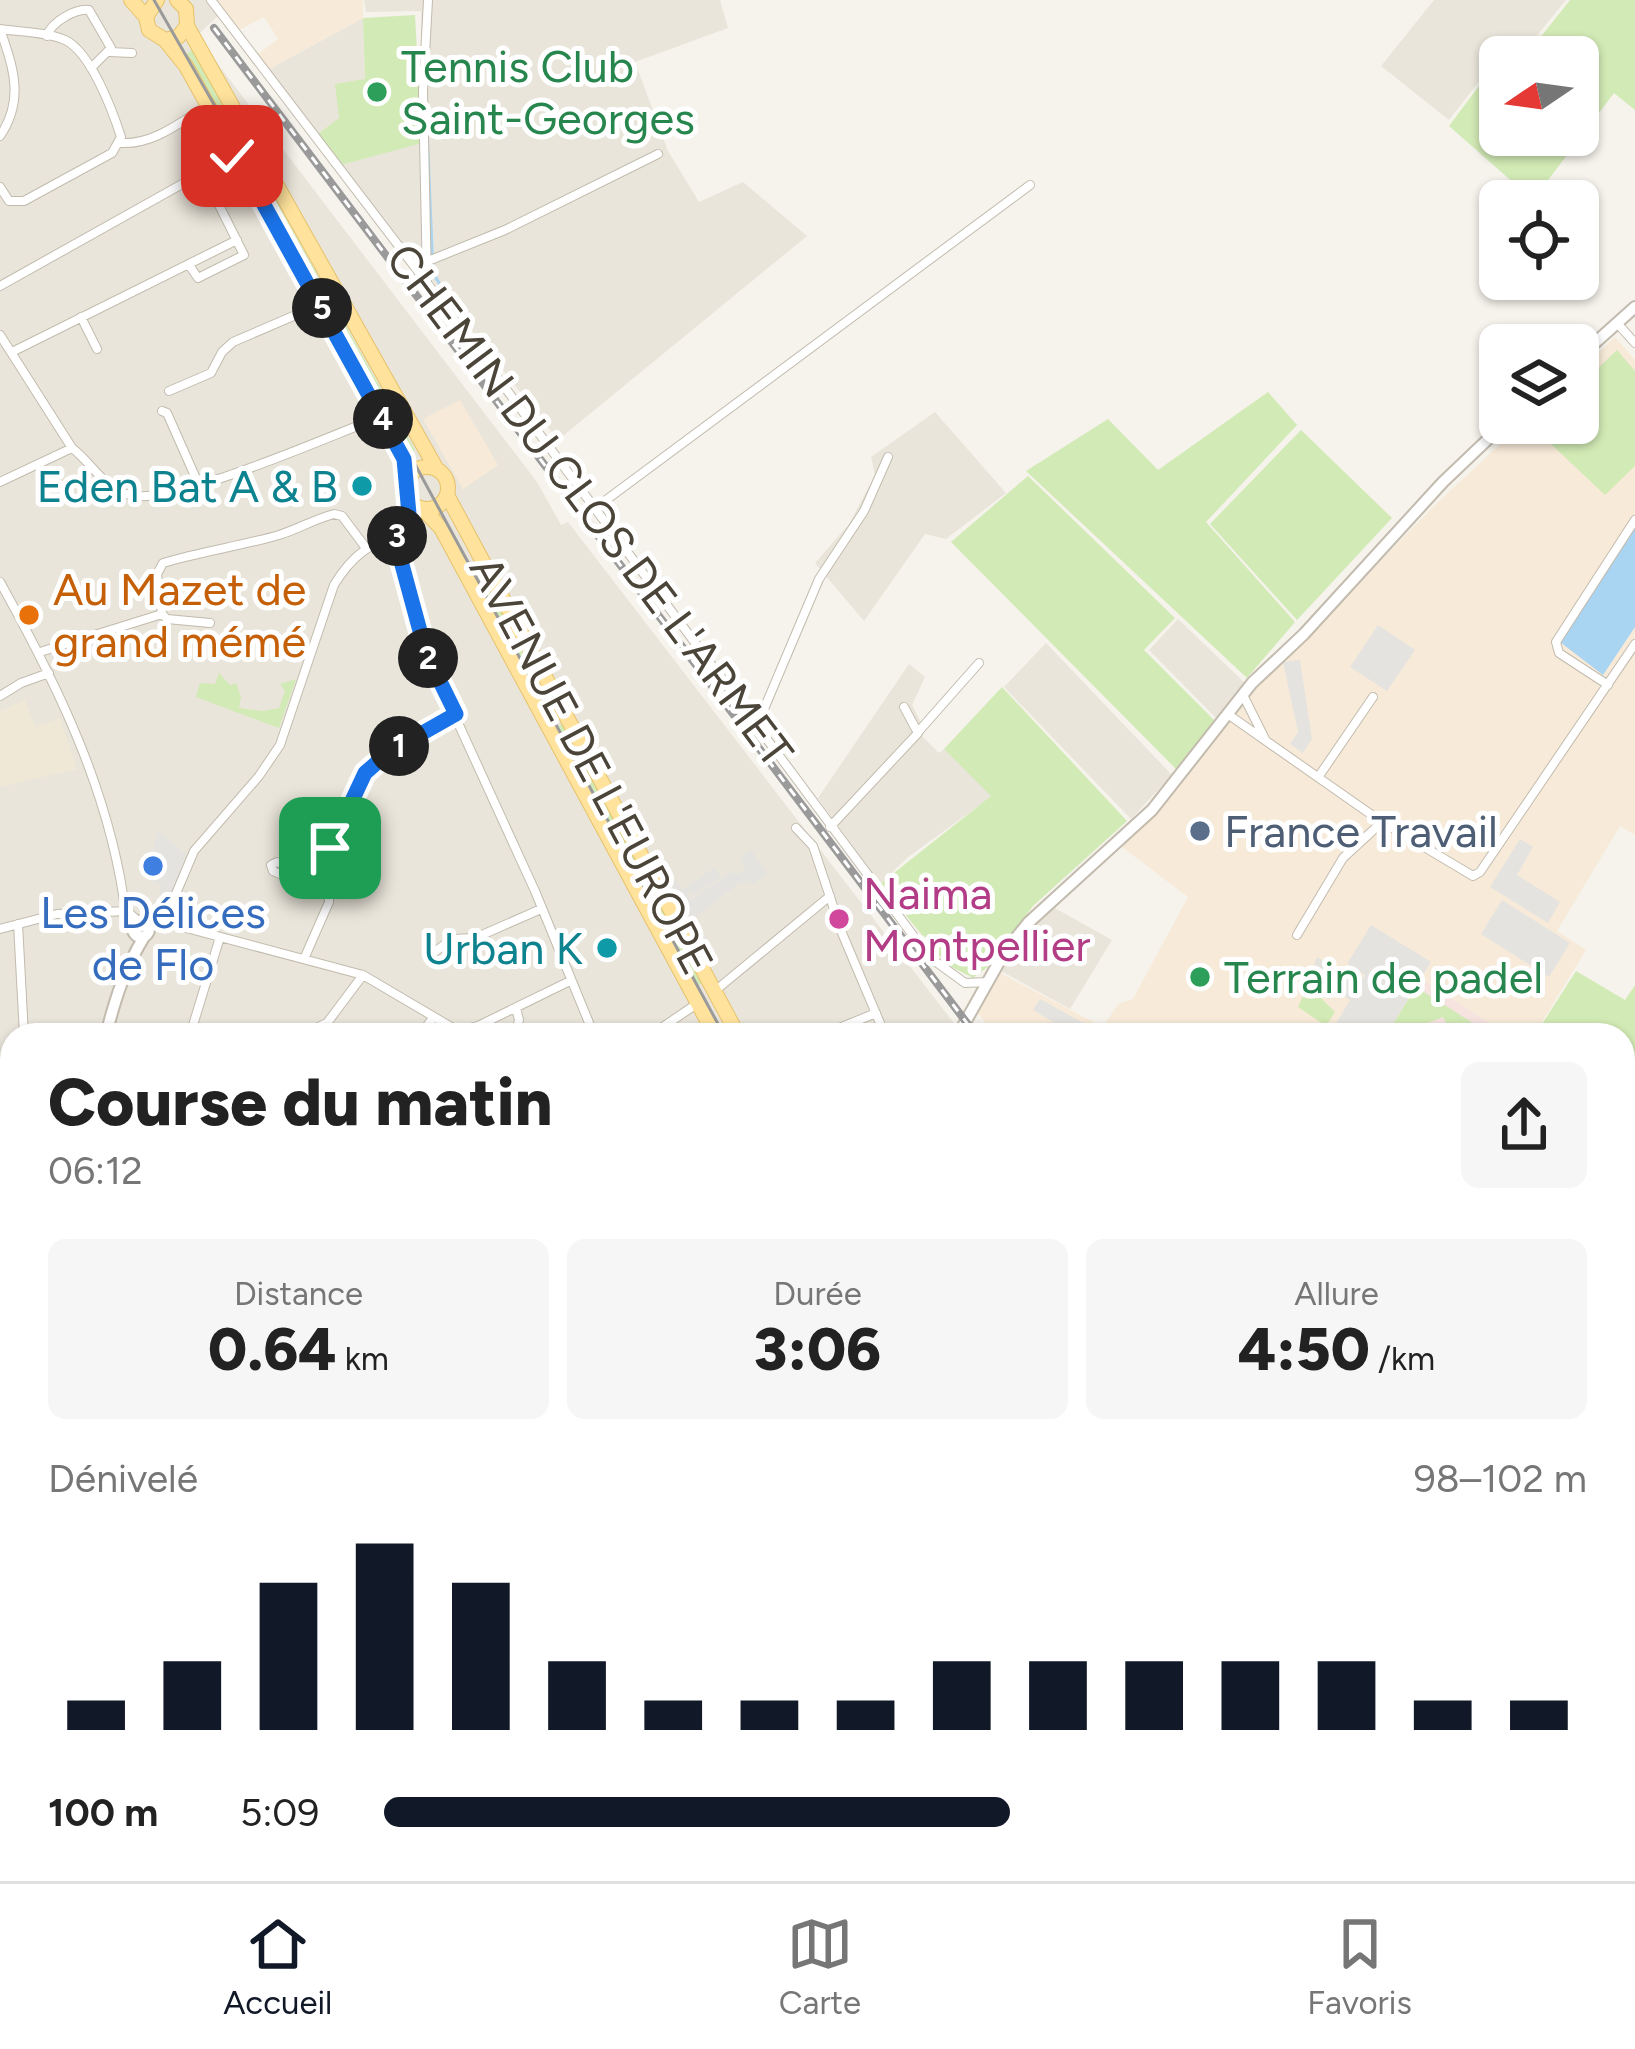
<!DOCTYPE html>
<html lang="fr">
<meta charset="utf-8">
<style>
body{margin:0;font-family:Figtree,sans-serif;background:#f6f6f6;color:#222;height:100vh;display:flex;flex-direction:column;font-size:45px;white-space:nowrap}
*{box-sizing:border-box;margin:0}
p{font-size:39px;color:#767676}
.icon{flex:none;width:66px;height:66px;fill:none;stroke:currentColor;stroke-width:2;stroke-linecap:round;stroke-linejoin:round}
.map{position:relative;flex:1;overflow:hidden}
.sheet{position:absolute;left:0px;top:1023px;width:1635px;height:858px;display:flex;flex-direction:column;background:#fff;border-radius:36px 36px 0 0;box-shadow:0 3px 9px #0004}
.sheet>*{flex:none}
.needle{width:78px;rotate:257deg}
.buttons{position:absolute;left:1479px;top:36px;display:grid;gap:24px}
.buttons a{display:grid;place-items:center;width:120px;height:120px;border-radius:18px;background:#fff;box-shadow:0 3px 9px #0004;font-size:60px}
.pin{position:absolute;display:grid;place-items:center;width:102px;height:102px;color:#fff;margin:-51px;border-radius:24px;box-shadow:0 6px 18px #0006}
.km{position:absolute;width:60px;height:60px;margin:-30px;border-radius:50%;background:#222;color:#fff;font-size:33px;line-height:60px;text-align:center}
.round{display:grid;place-items:center;flex:none;width:126px;height:126px;border-radius:18px;background:#f6f6f6}
.head{display:flex;align-items:center;justify-content:space-between;height:204px;padding:0 48px}
h1{font-size:66px;font-weight:800;line-height:90px}
.figures{display:grid;grid-template-columns:repeat(3,1fr);gap:18px;height:204px;padding:12px 48px}
.figures div{display:grid;align-content:center;border-radius:18px;background:#f6f6f6;text-align:center}
.figures b{font-size:60px;font-weight:800}
.figures small{font-size:33px;font-weight:400}
.figures p{font-size:33px}
.chart{height:336px;padding:24px 48px}
.chart p{display:flex;justify-content:space-between}
.chart svg{width:100%;height:216px;margin-top:12px;stroke:#111827;stroke-width:6}
ul{padding:0 48px;list-style:none;font-size:39px}
li{display:grid;grid-template-columns:192px 144px 1fr;align-items:center;height:90px}
li i{height:30px;border-radius:15px;background:#111827}
.dock{display:flex;justify-content:space-around;align-items:center;height:168px;border-top:3px solid #e0e0e0;background:#fff;font-size:33px;color:#767676}
.dock a{display:grid;justify-items:center;gap:6px}
.dock .active{color:#111827}
.map>svg:first-child{display:block}
.residential{fill:#eae5da}
.commercial{fill:#f7ead8}
.education{fill:#efe8d6}
.medical{fill:#f6e3e0}
.green{fill:#d2eab5}
.parking{fill:#e5e3e0}
.water{fill:#a9d4f2}
.lines{fill:none;stroke-linecap:round;stroke-linejoin:round}
.stream{stroke:#a9d4f2;stroke-width:3}
.river{stroke:#a9d4f2;stroke-width:15}
.minor-casing{stroke:#c2bbae;stroke-width:10}
.tertiary-casing{stroke:#c2bbae;stroke-width:14}
.primary-casing{stroke:#e6c16a;stroke-width:16}
.minor{stroke:#fff;stroke-width:8}
.tertiary{stroke:#fff;stroke-width:10}
.primary{stroke:#ffe39c;stroke-width:14}
.tram{stroke:#9a9a9a;stroke-width:3}
.rail-casing{stroke:#9a9a9a;stroke-width:8}
.rail{stroke:#fff;stroke-width:3;stroke-dasharray:9;stroke-linecap:butt}
.route-casing{stroke:#fff;stroke-width:24}
.route{stroke:#1a73e8;stroke-width:15}
.leisure-dot{fill:#2e9e5b;stroke:#fff;stroke-width:4.5}
.culture-dot{fill:#0f9aa8;stroke:#fff;stroke-width:4.5}
.food-dot{fill:#e8710a;stroke:#fff;stroke-width:4.5}
.service-dot{fill:#5c6f8a;stroke:#fff;stroke-width:4.5}
.shop-dot{fill:#3f7fe0;stroke:#fff;stroke-width:4.5}
.hotel-dot{fill:#d1479c;stroke:#fff;stroke-width:4.5}
.labels{text-anchor:middle;dominant-baseline:central;stroke-width:10;stroke-linejoin:round;paint-order:stroke}
.leisure-label{font-size:45px;fill:#27864d;stroke:#fff;text-anchor:start}
.culture-label{font-size:45px;fill:#0d838f;stroke:#fff;text-anchor:end}
.street-label{font-size:45px;fill:#4b4439;stroke:#fff}
.food-label{font-size:45px;fill:#c56008;stroke:#fff;text-anchor:start}
.service-label{font-size:45px;fill:#4e5e75;stroke:#fff;text-anchor:start}
.hotel-label{font-size:45px;fill:#b23c85;stroke:#fff;text-anchor:start}
.shop-label{font-size:45px;fill:#366cbe;stroke:#fff}
</style>
<div class="map">
<svg width="1635" height="1881" viewBox="0 0 1635 1881">
<rect width="100%" height="100%" fill="#f6f3ec"/>
<path class="residential" d="M0,0H207L218,16L190,42L198,38L537,482L561,525L568,522L963,1035H12V1869H1589L1598,1881H0Z
M364,0H720L728,28L635,62L668,151L699,202L743,182L807,236L558,440L341,165L422,142L421,11L366,12Z
M1434,0H1566L1526,49L1511,40L1449,120L1381,66Z
M363,18L365,79L340,119L318,134L269,69Z
M935,412L1006,493L946,539L925,534L864,621L815,563L849,524L875,475L871,457Z
M1178,619L1246,684L1218,720L1149,650Z
M1046,643L1172,775L1131,819L1004,687Z
M909,664L925,677L912,705L922,724V736L939,753L944,749L992,796L907,858L880,884L818,798Z
M1053,907L1112,940L1070,1009L1001,971L1031,925Z
M1635,1686V1881H1628L1619,1869H1623V1696Z"/>
<path class="commercial" d="M212,0H363V18L269,69L258,54L278,39L264,17L239,30L224,19Z
M1615,337L1635,360V835L1620,826L1557,931L1586,950L1534,1035H1508L1421,979L1386,1035H995L978,1013L1000,973L1103,1027L1118,1004L1133,999L1188,897L1122,847L1253,691L1433,507L1523,423H1578V372Z
M460,400L498,465L463,489L423,419Z"/>
<path class="education" d="M25,700L35,727L60,718L77,769L0,787V711Z"/>
<path class="medical" d="M1421,979L1508,1035H1386Z"/>
<path class="green" d="M1570,0H1635V110L1614,93L1533,200L1449,126L1500,58V135H1578V57H1500L1511,43L1528,53Z
M415,15L422,143L341,165L318,134L339,118L335,84L365,79L363,18Z
M192,50L415,450L408,454L186,54Z
M1617,350L1635,371V466L1605,495L1534,428L1539,423H1578V387Z
M1268,392L1297,425L1206,522L1295,622L1247,678L1026,471L1108,419L1158,470Z
M1301,430L1392,518L1297,620L1210,524Z
M1028,476L1175,618L1144,650L1217,723L1177,770L951,542Z
M492,584L564,717L551,724L479,591Z
M219,673L230,685L236,683L241,697L239,708L263,711L279,708L285,691L280,684L296,679L279,728L196,697L200,683L215,684Z
M1002,687L1127,821L1033,906L989,966L973,978L946,964L880,884L991,796L944,749Z
M566,722L706,981L693,988L553,729Z
M1576,971L1625,1000L1635,985V1185L1623,1177V1035H1535Z
M1314,972L1318,973L1316,978L1328,986L1321,998L1335,1012L1326,1026L1298,1007Z
M1416,987L1492,1035H1452L1443,1017L1417,1027L1412,1035H1386Z"/>
<path class="parking" d="M1378,625L1415,650L1387,691L1350,667Z
M119,628L124,645L55,667L49,650Z
M1300,660L1312,739L1303,753L1290,744L1298,732L1283,662Z
M158,831L186,854L166,908L158,910L161,884L153,882L155,864L150,862Z
M1520,839L1533,847L1517,875L1560,902L1548,923L1490,887Z
M751,850L767,874L752,885L748,881L739,883L693,919L709,942L697,949L676,911L680,907L676,909L660,880L670,873L683,890L715,867L721,877L695,895L691,890L687,893L691,900L733,871L736,875L746,869L740,857Z
M1502,900L1570,943L1549,977L1481,934Z
M1371,925L1431,962L1386,1035H1329L1350,1000L1337,991L1339,986L1334,990L1316,978L1321,969L1314,964L1317,957L1359,984L1365,975L1347,964Z
M1040,999L1098,1031L1096,1035H1053L1058,1025L1033,1010Z
M1623,1600L1635,1614L1632,1620L1635,1683L1623,1692Z"/>
<path class="water" d="M1635,529V627L1603,675L1560,642Z"/>
<g class="lines">
<path class="stream" d="M427,128L433,273L474,340"/>
<path class="river" d="M1570,1869L1575,1881"/>
<g class="minor-casing">
<path id="minor" d="M211,0L427,283L915,938L932,959L965,983L987,982
M0,29C20,32 47,32 65,40C91,52 113,112 121,137L112,153L24,201H9L0,187
M47,36C51,22 76,8 89,10L111,48L91,68
M110,52L132,53
M0,136C25,99 13,67 0,29
M121,143C153,145 181,122 207,106
M428,261L505,230L658,154
M189,265L198,278L244,255L203,173
M427,281L423,91L428,0
M0,286L234,155
M81,317L97,349
M1617,323L1635,343
M0,335L72,448
M12,352L237,240
M169,391L211,373L222,352L233,342L319,305
M162,411L167,413L198,483
M0,482L72,448C91,462 104,489 130,495C170,506 321,440 365,423
M408,498V519
M594,509L1030,185
M395,539C367,541 348,562 334,585L280,745L259,776L194,851L164,922L363,975L458,1031L478,1026L570,981
M395,539L426,653L535,891L594,1035
M395,539L408,519L421,509
M0,582C58,686 112,796 126,916L133,927
M162,614L167,619L210,623
M40,652L162,614L157,574L163,563C203,551 241,546 279,535C298,529 315,519 334,514L342,516L366,548
M1608,685L1559,653L1556,642L1635,520
M1243,695L1265,739
M0,696L21,683L49,673
M1229,715L1379,820L1473,876L1480,872L1635,644
M756,728L819,579L864,511L888,457
M918,732L979,663
M1319,776L1373,697
M830,827L918,733L904,707
M796,828L813,846L842,933L885,1035
M311,881L306,885L273,871L271,865L277,862L308,875L311,881L329,879
M127,911L138,921
M18,924L24,1035
M0,929L57,914L127,911
M1297,935L1343,858L1382,822
M436,951L452,939L475,938L541,909
M304,959L329,902L330,848L365,773L389,752L456,714
M716,990L830,896
M316,1028L327,1023L363,975
M190,1035L220,937
M420,1035L433,1018
M515,1035L519,1020L516,1008
M651,1035L698,1003
M822,1035L876,1013
M0,1154L12,1158
M1623,1259L1635,1255
M0,1276L12,1277
M1623,1760L1635,1773
M0,1821L12,1823
M243,1869L244,1881
M390,1869L397,1881
M583,1869L589,1881
M717,1869L722,1881
M1390,1869L1396,1881
M1457,1869L1463,1881
M656,1878L657,1881
M49,1881L51,1869
M1071,1881L1083,1872"/>
</g>
<g class="tertiary-casing">
<path id="tertiary" d="M1578,358L1635,307
M133 929a8 8 0 1 1 16 0a8 8 0 1 1-16 0Z
M106,1035C115,999 125,968 144,937
M958,1035L1004,953L1028,923L1152,810L1252,683L1304,634L1443,482L1505,423
M0,1781L11,1732L4,1285L12,1244
M798,1869L805,1881"/>
</g>
<g class="primary-casing">
<path id="primary" d="M131,0L146,17L149,30L165,40L178,37L187,26L186,9L177,0
M146,17L157,0
M187,26L436,468
M165,40L186,66L402,454L408,477
M406 488a21 21 0 1 1 42 0a21 21 0 1 1-42 0Z
M447,495L738,1035
M423,509L441,528L715,1035
M1635,1267V1272
M1166,1869L1172,1881
M1188,1869L1195,1881"/>
</g>
<use href="#minor" class="minor"/>
<use href="#tertiary" class="tertiary"/>
<use href="#primary" class="primary"/>
<path class="tram" d="M154,0L319,287L724,1035
M1180,1869L1186,1881"/>
<g class="rail-casing">
<path id="rail" d="M214,28L976,1035
M1607,1869L1616,1881"/>
</g>
<use href="#rail" class="rail"/>
</g>
<g class="lines">
<g class="route-casing">
<path id="route" d="M232,156L236,154L404,459L409,514L395,539L426,653L456,714L389,752L365,773L330,848"/>
</g>
<use href="#route" class="route"/>
</g>
<g class="leisure-dot">
<circle cx="377" cy="92" r="12"/>
<circle cx="1200" cy="977" r="12"/>
</g>
<g class="culture-dot">
<circle cx="362" cy="486" r="12"/>
<circle cx="607" cy="948" r="12"/>
</g>
<circle class="food-dot" cx="29" cy="615" r="12"/>
<circle class="service-dot" cx="1200" cy="831" r="12"/>
<circle class="shop-dot" cx="153" cy="866" r="12"/>
<circle class="hotel-dot" cx="839" cy="919" r="12"/>
<g class="labels">
<g class="leisure-label">
<text x="401" y="66">Tennis Club<tspan x="401" dy="52">Saint-Georges</tspan></text>
<text x="1224" y="977">Terrain de padel</text>
</g>
<g class="culture-label">
<text x="338" y="486">Eden Bat A &amp; B</text>
<text x="583" y="948">Urban K</text>
</g>
<g class="street-label">
<text transform="translate(590 505) rotate(53)">CHEMIN DU CLOS DE L'ARMET</text>
<text transform="translate(592 765) rotate(62)">AVENUE DE L'EUROPE</text>
</g>
<g class="food-label">
<text x="53" y="589">Au Mazet de<tspan x="53" dy="52">grand mémé</tspan></text>
</g>
<g class="service-label">
<text x="1224" y="831">France Travail</text>
</g>
<g class="hotel-label">
<text x="863" y="893">Naima<tspan x="863" dy="52">Montpellier</tspan></text>
</g>
<g class="shop-label">
<text x="153" y="912">Les Délices<tspan x="153" dy="52">de Flo</tspan></text>
</g>
</g>
</svg>
<div class="buttons">
<a><svg class="needle" viewBox="-14 -14 28 28"><path d="M0-13l5 13h-10z" fill="#e53935"/><path d="M0 13l5-13h-10z" fill="#767676"/></svg></a>
<a><svg class="icon" aria-label="locate" viewBox="0 0 24 24"><circle cx="12" cy="12" r="6"/><path d="M12 2v4M12 18v4M2 12h4M18 12h4"/></svg></a>
<a><svg class="icon" aria-label="layers" viewBox="0 0 24 24"><path d="M12 4l9 5-9 5-9-5zM3 14l9 5 9-5"/></svg></a>
</div>
<div class="pin" style="left:330px;top:848px;background:#1e9e55"><svg class="icon" aria-label="arrive" viewBox="0 0 24 24"><path d="M6 21V4h12l-3 4 3 4H6"/></svg></div>
<div class="pin" style="left:232px;top:156px;background:#d93025"><svg class="icon" aria-label="check" viewBox="0 0 24 24"><path d="M5 12l5 5 9-10"/></svg></div>
<b class="km" style="left:399px;top:746px">1</b>
<b class="km" style="left:428px;top:658px">2</b>
<b class="km" style="left:397px;top:536px">3</b>
<b class="km" style="left:383px;top:419px">4</b>
<b class="km" style="left:322px;top:308px">5</b>
<section class="sheet">
<div class="head"><div><h1>Course du matin</h1><p>06:12</p></div><a class="round"><svg class="icon" aria-label="share" viewBox="0 0 24 24"><path d="M12 15V3M7 8l5-5 5 5M5 13v7h14v-7"/></svg></a></div>
<div class="figures">
<div><p>Distance</p><b>0.64<small> km</small></b></div>
<div><p>Durée</p><b>3:06</b></div>
<div><p>Allure</p><b>4:50<small> /km</small></b></div>
</div>
<div class="chart"><p><span>Dénivelé</span>98–102 m</p>
<svg viewBox="0 0 160 44" preserveAspectRatio="none"><path d="M5 44V38M15 44V30M25 44V14M35 44V6M45 44V14M55 44V30M65 44V38M75 44V38M85 44V38M95 44V30M105 44V30M115 44V30M125 44V30M135 44V30M145 44V38M155 44V38"/></svg>
</div>
<ul>
<li><b>100 m</b>5:09<i style="width:52%"></i></li>
</ul>
</section>
</div>
<nav class="dock">
<a class="active"><svg class="icon" aria-label="home" viewBox="0 0 24 24"><path d="M3 11l9-7 9 7M6 9v11h12V9"/></svg>Accueil</a>
<a><svg class="icon" aria-label="map" viewBox="0 0 24 24"><path d="M3 6l6-2 6 2 6-2v14l-6 2-6-2-6 2zM9 4v14M15 6v14"/></svg>Carte</a>
<a><svg class="icon" aria-label="saved" viewBox="0 0 24 24"><path d="M7 4h10v16l-5-4-5 4z"/></svg>Favoris</a>
</nav>
